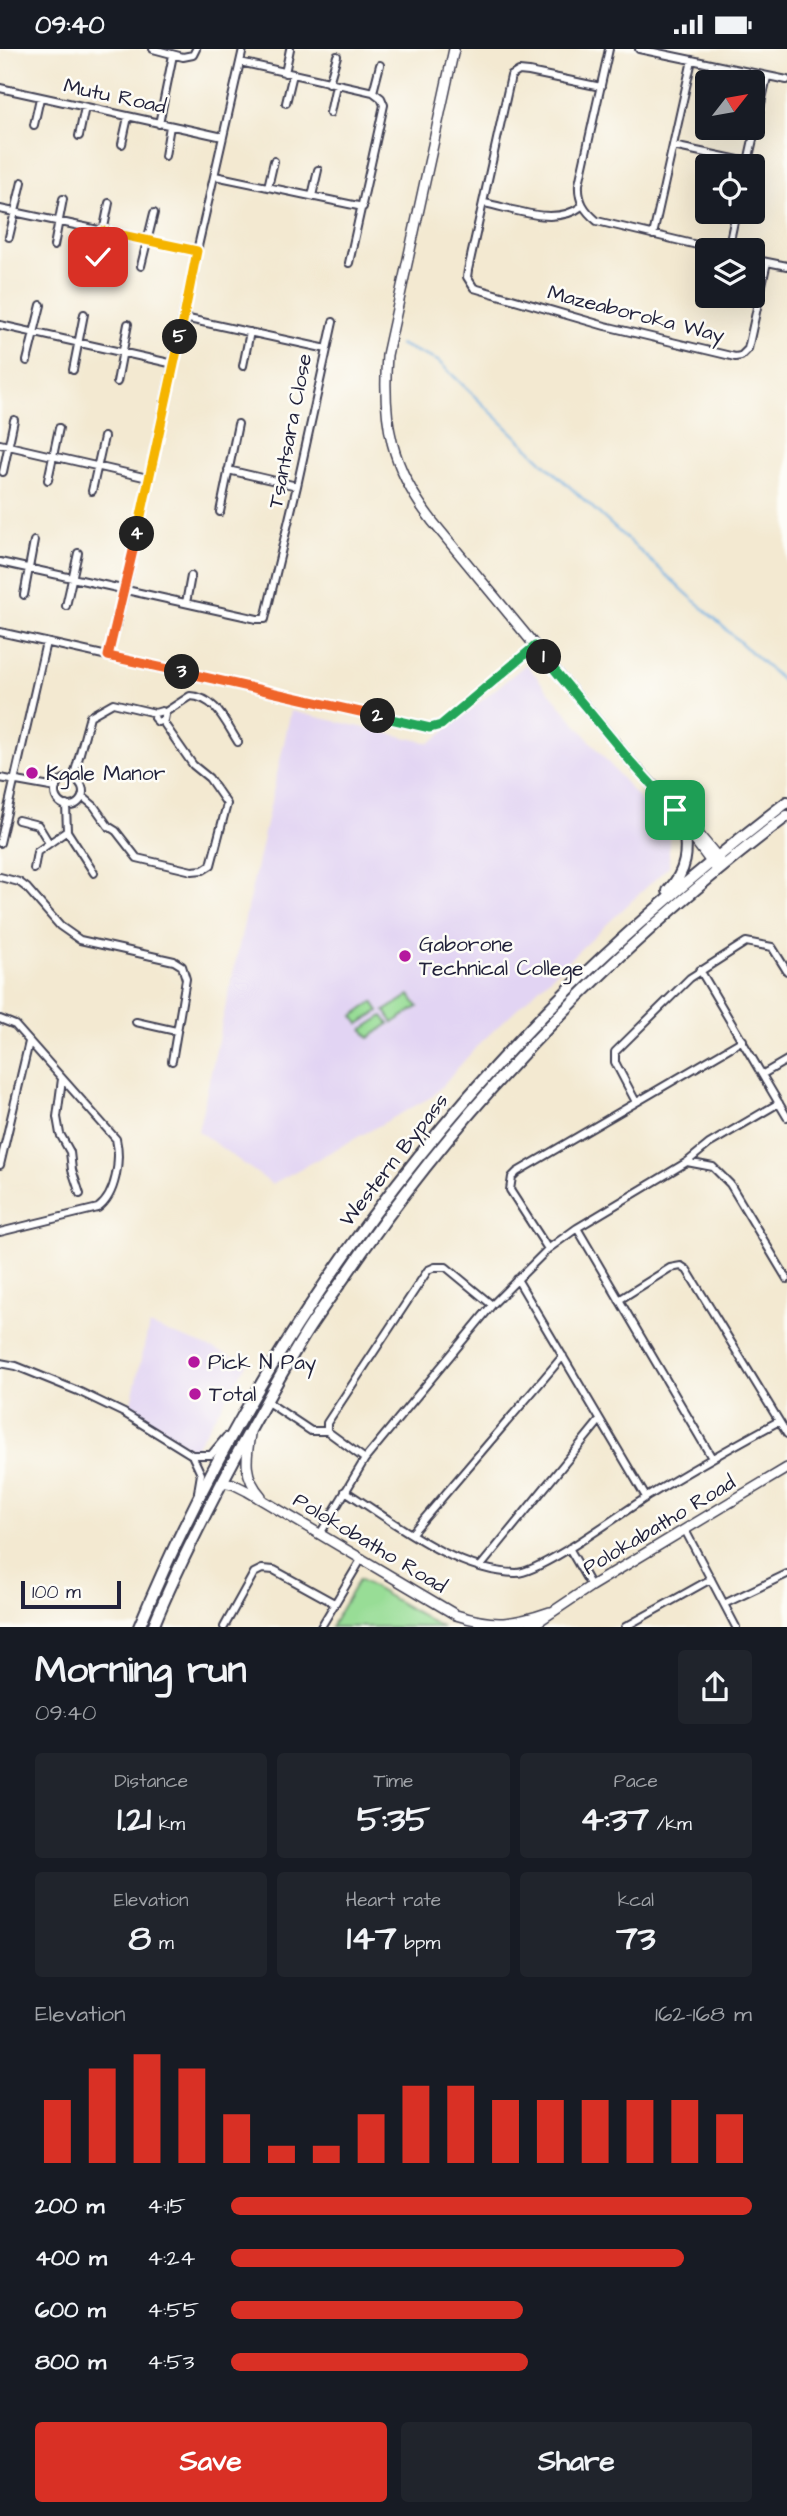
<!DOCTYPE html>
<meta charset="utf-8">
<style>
body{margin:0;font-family:"Architects Daughter",sans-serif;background:#20242c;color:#f1f3f6;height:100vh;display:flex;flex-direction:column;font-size:26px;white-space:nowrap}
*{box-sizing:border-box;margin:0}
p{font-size:23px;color:#9ea1a6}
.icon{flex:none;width:38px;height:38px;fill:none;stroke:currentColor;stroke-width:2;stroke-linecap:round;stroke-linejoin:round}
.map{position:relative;height:1578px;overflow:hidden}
.panel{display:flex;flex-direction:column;background:#171b24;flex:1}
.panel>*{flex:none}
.needle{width:46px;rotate:59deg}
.buttons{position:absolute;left:695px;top:21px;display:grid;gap:14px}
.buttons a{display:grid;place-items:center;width:70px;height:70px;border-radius:7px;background:#171b24;box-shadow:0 7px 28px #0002;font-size:35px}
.scale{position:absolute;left:21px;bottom:18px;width:100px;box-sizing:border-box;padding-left:7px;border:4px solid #22223b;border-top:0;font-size:19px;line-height:24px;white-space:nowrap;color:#22223b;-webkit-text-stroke:5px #fdfcf7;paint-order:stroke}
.pin{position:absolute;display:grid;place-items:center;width:60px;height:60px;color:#fff;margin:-30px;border-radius:14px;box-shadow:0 4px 10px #0006}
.km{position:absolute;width:35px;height:35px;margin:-18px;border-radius:50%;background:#222;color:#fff;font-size:19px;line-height:35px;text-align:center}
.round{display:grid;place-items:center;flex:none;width:74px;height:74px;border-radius:7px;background:#20242c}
.summary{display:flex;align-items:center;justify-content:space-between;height:119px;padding:0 35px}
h1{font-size:38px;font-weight:700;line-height:52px}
.stats{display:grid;grid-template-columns:repeat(3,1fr);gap:10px;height:119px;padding:7px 35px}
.stats div{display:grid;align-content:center;border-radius:7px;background:#20242c;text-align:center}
.stats b{font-size:35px;font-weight:700}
.stats small{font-size:19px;font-weight:400}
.stats p{font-size:19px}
.chart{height:196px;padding:14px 35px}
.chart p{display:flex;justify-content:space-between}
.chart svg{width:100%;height:126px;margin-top:7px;stroke:#d93025;stroke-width:6}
.cta{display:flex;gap:14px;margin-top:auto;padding:14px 35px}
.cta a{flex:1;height:80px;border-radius:7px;background:#d93025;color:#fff;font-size:28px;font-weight:700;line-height:80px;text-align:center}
.cta a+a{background:#20242c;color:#f1f3f6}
ul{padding:0 35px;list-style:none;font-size:23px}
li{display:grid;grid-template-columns:112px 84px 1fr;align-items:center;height:52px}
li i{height:18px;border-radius:9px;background:#d93025}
.status{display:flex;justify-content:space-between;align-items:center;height:49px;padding:0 35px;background:#171b24;direction:ltr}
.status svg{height:19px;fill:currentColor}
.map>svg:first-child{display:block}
.built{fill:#e2d4f3}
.green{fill:#98dd96;stroke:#5d8068;stroke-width:2}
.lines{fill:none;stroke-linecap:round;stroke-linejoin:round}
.stream{stroke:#6dace0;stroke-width:2}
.street-casing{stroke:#414052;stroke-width:10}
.secondary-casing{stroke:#414052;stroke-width:12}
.highway-casing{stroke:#414052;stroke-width:14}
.street{stroke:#fff;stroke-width:6}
.secondary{stroke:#fff;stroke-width:9}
.highway{stroke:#fff;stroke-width:10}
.split-1-casing{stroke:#fff;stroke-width:14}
.split-2-casing{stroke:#fff;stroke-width:14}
.split-3-casing{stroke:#fff;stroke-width:14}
.split-4-casing{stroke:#fff;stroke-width:14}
.split-5-casing{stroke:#fff;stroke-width:14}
.split-6-casing{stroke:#fff;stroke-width:14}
.split-1{stroke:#22a559;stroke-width:9}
.split-2{stroke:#22a559;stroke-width:9}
.split-3{stroke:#f0652b;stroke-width:9}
.split-4{stroke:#f0652b;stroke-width:9}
.split-5{stroke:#f5b400;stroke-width:9}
.split-6{stroke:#f5b400;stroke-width:9}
.poi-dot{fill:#b5179e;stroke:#fdfcf7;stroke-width:2.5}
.labels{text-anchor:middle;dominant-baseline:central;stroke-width:5;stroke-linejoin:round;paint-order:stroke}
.street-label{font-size:21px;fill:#22223b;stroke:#fdfcf7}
.poi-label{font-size:21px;fill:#22223b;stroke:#fdfcf7;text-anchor:start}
</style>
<div class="status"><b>09:40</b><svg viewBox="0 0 49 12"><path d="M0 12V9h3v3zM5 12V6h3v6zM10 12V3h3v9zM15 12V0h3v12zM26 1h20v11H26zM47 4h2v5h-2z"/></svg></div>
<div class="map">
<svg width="787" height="1578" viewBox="0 0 787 1578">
<rect width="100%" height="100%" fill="#fdfcf7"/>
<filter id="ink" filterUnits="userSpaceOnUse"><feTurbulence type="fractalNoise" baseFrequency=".0143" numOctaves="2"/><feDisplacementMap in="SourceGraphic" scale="14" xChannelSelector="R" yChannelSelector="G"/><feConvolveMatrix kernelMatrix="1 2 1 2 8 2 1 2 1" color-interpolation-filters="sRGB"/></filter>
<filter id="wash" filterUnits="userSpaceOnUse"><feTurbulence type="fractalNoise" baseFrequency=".00686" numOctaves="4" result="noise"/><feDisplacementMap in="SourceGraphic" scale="28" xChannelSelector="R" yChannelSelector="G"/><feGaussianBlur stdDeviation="1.57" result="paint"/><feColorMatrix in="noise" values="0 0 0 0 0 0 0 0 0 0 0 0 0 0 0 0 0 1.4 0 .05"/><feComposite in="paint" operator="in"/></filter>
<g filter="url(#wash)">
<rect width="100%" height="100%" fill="#f3e9d1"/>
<path class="built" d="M526,615L669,786V817L478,996L433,1047L272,1135L198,1082L291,662L430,694Z
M149,1276L248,1313L194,1401L129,1362Z"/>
<path class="green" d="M410,946L418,958L393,974L385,962Z
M373,953L379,962L359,975L353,967Z
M383,967L389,975L369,989L363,980Z
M359,1530L441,1578H331Z"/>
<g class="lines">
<path class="stream" d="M399,295L438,312L548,418L787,636"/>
</g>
</g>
<g filter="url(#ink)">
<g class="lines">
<g class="street-casing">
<path id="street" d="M153,0L183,8L193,6L196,0
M609,0L579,135C578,152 584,161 597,172L718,201
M639,0L787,31
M240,13L373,43L381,49L384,56L349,214
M285,24L290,0
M329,34L337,7
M601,38L529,23L519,22L511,27L468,221L467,228L474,239L605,277L735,308L741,307L748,300L767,213
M0,39L223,88
M373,43L380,16
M286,54L293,25
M330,64L336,36
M159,75L173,6
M34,76L40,49
M79,87L85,58
M122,95L128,68
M673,97L748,113
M165,107L170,77
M747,117L767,28
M215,127L363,158
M268,138L274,112
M312,147L318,121
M484,154C515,160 555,178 582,157
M0,160L197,202
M653,186L692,11
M9,188L22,133
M54,197L63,150
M728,201L736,163
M98,208L109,154
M752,210L787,217
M141,217L154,164
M184,269L327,300
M0,276L174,315
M27,312L41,256
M243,317L250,283
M73,321L84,265
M117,333L128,275
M0,395L148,429
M228,421L297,437
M3,423L14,371
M48,431L59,379
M92,442L104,388
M220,463L238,375
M0,513L257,570H265L297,437L333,273
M24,546L34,492
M186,554L191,527
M66,557L78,504
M0,583L430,679L445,674L535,597
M108,607L125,541L197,202L243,0
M164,664L190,647C216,648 225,673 238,693
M0,729L56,739
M55 743a14 14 0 1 1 28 0a14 14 0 1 1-28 0Z
M73,730L90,667L113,654L155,664L162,662L165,666L164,671L158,673L154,669L155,664
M82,747L94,757L108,777L116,782L137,809L192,822L203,821L211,816L227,755L209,729L193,716L163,673
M66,756L67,782L94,824
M18,771L38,776L49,794
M0,794L46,593
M34,820L37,803L67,782
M0,828L19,833L27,839L60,877L80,891L174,912L182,917L186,930L172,1012
M700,921L787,1068
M0,970L15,976L116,1090C121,1111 116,1146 98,1159L0,1183
M136,973L176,982
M763,1025L787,1011
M62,1030L57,1068L60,1085L70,1103L72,1121L80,1145
M636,1053L615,1013V1003L690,929L746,893L772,898L787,922
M687,1113L713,1118L730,1135L787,1230
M0,1116L29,993
M577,1179L712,1409
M548,1200L510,1141L512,1128L517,1123L743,991
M517,1230L646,1448
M619,1251L670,1219L681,1217L687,1221L787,1385
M0,1314L16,1317L78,1342L124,1364L192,1406H211L226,1388
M266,1352L311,1382H327
M192,1406L201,1425L198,1443
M365,1410L327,1382V1374L428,1221L435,1218H446L492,1256
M345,1442C394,1473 456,1523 516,1524C541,1524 624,1462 650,1446C692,1420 735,1396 779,1372
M685,1481L736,1578
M412,1484L563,1307
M320,1485L365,1410L492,1256L548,1200L577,1179L687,1113L709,1095L779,1054
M569,1499L591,1537
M480,1518L600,1371
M724,1555L787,1525
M224,1578L254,1524L262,1520L274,1521L334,1554
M321,1578L362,1509
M625,1578L711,1530"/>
</g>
<g class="secondary-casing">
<path id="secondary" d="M454,0L387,306C382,373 391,419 433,473L631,713L690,775L720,811
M685,778L714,817
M250,1385C246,1410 243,1427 261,1447
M222,1433L233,1435L247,1442L456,1566C494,1578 513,1576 550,1563
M530,1578L591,1537L787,1419"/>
</g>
<g class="highway-casing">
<path id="highway" d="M668,842C687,822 688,803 684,776
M139,1578C235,1347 378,1134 554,955C626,882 705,816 787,753
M153,1578C177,1519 206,1463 236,1407C258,1367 280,1326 304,1287C317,1266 332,1246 346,1226C466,1050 617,896 787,767"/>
</g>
<use href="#street" class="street"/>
<use href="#secondary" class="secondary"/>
<use href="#highway" class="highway"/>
</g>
</g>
<g class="lines" filter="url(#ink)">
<g class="split-1-casing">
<path id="split-1" d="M544,608L631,713L675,761"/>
</g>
<g class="split-2-casing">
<path id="split-2" d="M378,667L430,679L441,676L535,597L544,608"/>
</g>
<g class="split-3-casing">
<path id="split-3" d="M182,623L378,667"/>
</g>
<g class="split-4-casing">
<path id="split-4" d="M137,485L108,607L182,623"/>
</g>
<g class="split-5-casing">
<path id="split-5" d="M137,485L180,288"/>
</g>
<g class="split-6-casing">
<path id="split-6" d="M98,208L103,182L197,202L180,288"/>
</g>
<use href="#split-1" class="split-1"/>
<use href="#split-2" class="split-2"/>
<use href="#split-3" class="split-3"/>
<use href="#split-4" class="split-4"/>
<use href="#split-5" class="split-5"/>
<use href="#split-6" class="split-6"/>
</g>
<g class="poi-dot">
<circle cx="32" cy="724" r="7"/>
<circle cx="405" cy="907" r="7"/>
<circle cx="194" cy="1313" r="7"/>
<circle cx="195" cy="1345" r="7"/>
</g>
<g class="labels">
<g class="street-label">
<text transform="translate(115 47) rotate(12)">Mutu Road</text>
<text transform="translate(636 265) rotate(14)">Mazeaboroka Way</text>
<text transform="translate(290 382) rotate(-79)">Tsantsara Close</text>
<text transform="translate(394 1111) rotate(-52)">Western Bypass</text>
<text transform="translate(659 1476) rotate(-31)">Polokabatho Road</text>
<text transform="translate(370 1494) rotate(31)">Polokobatho Road</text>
</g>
<g class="poi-label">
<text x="46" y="724">Kgale Manor</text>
<text x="419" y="895">Gaborone<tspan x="419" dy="24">Technical College</tspan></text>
<text x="208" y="1313">Pick N Pay</text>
<text x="209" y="1345">Total</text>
</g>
</g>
</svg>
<div class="buttons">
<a><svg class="needle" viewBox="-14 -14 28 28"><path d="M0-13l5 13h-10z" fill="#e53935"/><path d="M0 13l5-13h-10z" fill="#9ea1a6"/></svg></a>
<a><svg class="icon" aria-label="locate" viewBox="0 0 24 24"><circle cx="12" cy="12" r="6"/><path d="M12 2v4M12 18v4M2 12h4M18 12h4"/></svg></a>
<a><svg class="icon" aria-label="layers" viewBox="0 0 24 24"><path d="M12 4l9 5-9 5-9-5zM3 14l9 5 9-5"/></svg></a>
</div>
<div class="scale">100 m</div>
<div class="pin" style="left:675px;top:761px;background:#1e9e55"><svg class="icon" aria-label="arrive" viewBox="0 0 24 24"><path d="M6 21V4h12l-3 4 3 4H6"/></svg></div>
<div class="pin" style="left:98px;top:208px;background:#d93025"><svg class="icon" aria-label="check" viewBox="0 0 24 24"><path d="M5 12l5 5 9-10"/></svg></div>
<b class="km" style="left:544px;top:608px">1</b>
<b class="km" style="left:378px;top:667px">2</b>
<b class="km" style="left:182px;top:623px">3</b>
<b class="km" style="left:137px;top:485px">4</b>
<b class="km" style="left:180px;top:288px">5</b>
</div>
<section class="panel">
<div class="summary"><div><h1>Morning run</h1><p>09:40</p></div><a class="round"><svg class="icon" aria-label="share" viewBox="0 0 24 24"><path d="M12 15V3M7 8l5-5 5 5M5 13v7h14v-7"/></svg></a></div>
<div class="stats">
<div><p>Distance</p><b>1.21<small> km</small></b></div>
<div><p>Time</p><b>5:35</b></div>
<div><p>Pace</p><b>4:37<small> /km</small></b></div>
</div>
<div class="stats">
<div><p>Elevation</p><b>8<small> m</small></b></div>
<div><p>Heart rate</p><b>147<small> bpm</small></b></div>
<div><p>kcal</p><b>73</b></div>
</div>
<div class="chart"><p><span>Elevation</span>162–168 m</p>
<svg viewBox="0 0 160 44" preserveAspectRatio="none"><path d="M5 44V22M15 44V11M25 44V6M35 44V11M45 44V27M55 44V38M65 44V38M75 44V27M85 44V17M95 44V17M105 44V22M115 44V22M125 44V22M135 44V22M145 44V22M155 44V27"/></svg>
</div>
<ul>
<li><b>200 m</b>4:15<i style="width:100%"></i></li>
<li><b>400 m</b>4:24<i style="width:87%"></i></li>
<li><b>600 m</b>4:55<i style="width:56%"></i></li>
<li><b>800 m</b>4:53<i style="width:57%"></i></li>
</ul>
<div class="cta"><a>Save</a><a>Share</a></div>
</section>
